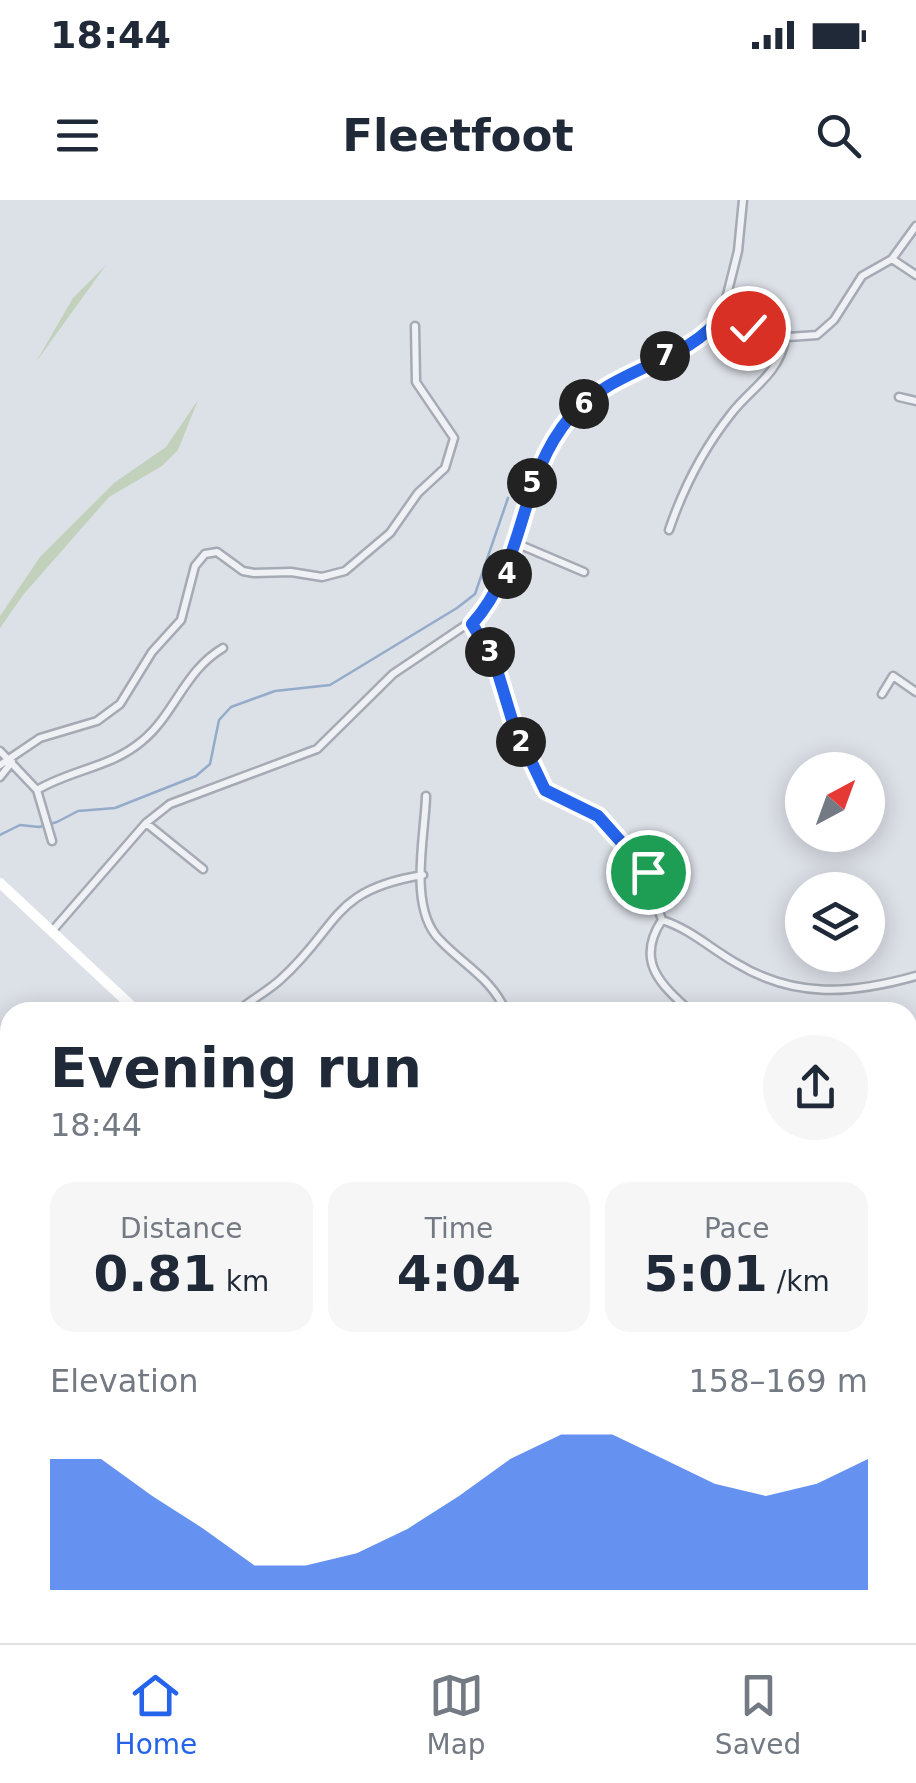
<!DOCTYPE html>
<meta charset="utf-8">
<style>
body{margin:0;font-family:"DejaVu Sans",sans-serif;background:#f6f6f7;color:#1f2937;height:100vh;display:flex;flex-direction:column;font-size:38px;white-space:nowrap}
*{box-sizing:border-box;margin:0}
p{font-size:32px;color:#747a83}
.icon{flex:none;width:55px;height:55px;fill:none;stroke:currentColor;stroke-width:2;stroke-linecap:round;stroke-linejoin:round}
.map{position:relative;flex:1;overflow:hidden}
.details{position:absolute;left:0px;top:802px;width:918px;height:642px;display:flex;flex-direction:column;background:#fff;border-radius:30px 30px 0 0;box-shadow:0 5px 25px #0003}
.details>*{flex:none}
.needle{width:65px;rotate:41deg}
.fabs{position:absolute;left:785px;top:552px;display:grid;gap:20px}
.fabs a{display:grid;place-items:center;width:100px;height:100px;border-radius:50%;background:#fff;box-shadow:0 5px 25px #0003;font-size:50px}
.pin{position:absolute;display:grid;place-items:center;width:85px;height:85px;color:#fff;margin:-42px;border:5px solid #fff;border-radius:50%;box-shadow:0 2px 10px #0007}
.km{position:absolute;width:50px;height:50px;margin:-25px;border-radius:50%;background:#222;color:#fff;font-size:28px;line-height:50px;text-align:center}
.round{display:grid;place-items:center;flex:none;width:105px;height:105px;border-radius:52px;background:#f6f6f7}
.overview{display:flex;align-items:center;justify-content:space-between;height:170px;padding:0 50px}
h1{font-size:55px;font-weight:700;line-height:75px}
.stats{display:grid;grid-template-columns:repeat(3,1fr);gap:15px;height:170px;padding:10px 50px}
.stats div{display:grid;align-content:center;border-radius:25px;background:#f6f6f7;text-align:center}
.stats b{font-size:50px;font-weight:700}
.stats small{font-size:28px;font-weight:400}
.stats p{font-size:28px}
.chart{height:280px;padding:20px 50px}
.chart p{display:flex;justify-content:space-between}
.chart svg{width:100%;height:180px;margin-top:10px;fill:#2563eb;opacity:.7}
.status{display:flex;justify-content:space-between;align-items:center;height:70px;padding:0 50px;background:#fff;direction:ltr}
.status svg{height:28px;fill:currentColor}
header{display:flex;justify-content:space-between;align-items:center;height:130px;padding:0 50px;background:#fff;font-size:45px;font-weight:700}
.tab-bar{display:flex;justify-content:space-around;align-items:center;height:140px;border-top:2px solid #e0e1e3;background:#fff;font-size:28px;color:#747a83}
.tab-bar a{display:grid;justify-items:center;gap:5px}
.tab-bar .on{color:#2563eb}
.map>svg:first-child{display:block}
.green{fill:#c1d1bc}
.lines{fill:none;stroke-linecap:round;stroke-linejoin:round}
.stream{stroke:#94abca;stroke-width:2.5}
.street-casing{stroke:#a5aab4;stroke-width:11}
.street{stroke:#eff1f5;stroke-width:6}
.secondary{stroke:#fff;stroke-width:10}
.route-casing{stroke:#fff;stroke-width:20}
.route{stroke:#2563eb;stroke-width:12}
</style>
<div class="status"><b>18:44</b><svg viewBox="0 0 49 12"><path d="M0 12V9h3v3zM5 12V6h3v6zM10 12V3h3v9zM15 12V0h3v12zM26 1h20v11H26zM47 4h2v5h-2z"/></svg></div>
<header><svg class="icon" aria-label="menu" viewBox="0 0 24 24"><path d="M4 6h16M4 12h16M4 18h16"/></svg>Fleetfoot<svg class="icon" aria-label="search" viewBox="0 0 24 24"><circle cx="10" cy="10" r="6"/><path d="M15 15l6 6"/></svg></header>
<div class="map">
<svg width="916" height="1443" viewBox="0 0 916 1443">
<rect width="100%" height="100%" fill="#dce0e7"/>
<path class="green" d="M106,65L36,162L73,98Z
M198,200L178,250L162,266L109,297L23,395L0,428V416L40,357L114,283L166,247Z"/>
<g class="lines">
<path class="stream" d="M0,635L20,625L39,627L57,622L78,611L115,608L196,576L210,564L219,520L231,507L275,491L330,485L457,408L475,394L508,298"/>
<g class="street-casing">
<path id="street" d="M892,59L916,75
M722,115L774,138L817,135L834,120L862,76L892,59L916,26
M899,197L916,201
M669,330C683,289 704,248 731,214C750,189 779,174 785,140
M518,344L584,372
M472,424L494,460L513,523L545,590L598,616L643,664L662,720
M882,494L893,476L916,492
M0,551L37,590L52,641
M0,565L40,538L97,521L120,504L152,452L181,420L195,366L205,354L217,352L243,371L254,373L291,372L322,377L345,371L390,333L418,293L445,268L454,238L416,182L415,126
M0,577L12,562
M37,590C70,570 112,567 142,541C175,514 184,471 223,448
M426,596C425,636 408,707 439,739C463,765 492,778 506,812
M146,623L203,669
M662,720C690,729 710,748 736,763C795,799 852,794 916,776
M662,720C635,761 660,784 691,812
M53,730L146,623L170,604L317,549L393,474L482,414L510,366L530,287L564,225L607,184L693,144L722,115L738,51L743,0
M237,812C250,800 267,792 281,779C340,726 330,690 423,675
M908,1023L916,1017
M0,1025L10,1034
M8,1147L10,1148
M0,1276L10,1284
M908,1290L916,1278
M94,1435L99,1443"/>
</g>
<use href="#street" class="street"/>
<path class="secondary" d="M0,683L138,812
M781,1435L789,1443"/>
</g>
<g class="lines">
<g class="route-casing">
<path id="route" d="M648,672L598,616L545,590L513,523L494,460L472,424C527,363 517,280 570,217C614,166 687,164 722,115L748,128"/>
</g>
<use href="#route" class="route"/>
</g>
</svg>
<div class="fabs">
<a><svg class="needle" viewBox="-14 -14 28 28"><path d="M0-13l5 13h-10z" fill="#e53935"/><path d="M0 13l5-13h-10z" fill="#747a83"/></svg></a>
<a><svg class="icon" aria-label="layers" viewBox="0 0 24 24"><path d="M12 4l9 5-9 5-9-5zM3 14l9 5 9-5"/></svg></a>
</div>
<div class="pin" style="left:648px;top:672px;background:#1e9e55"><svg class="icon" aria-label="arrive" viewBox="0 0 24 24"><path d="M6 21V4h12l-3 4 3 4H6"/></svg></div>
<div class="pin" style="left:748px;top:128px;background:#d93025"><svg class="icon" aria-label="check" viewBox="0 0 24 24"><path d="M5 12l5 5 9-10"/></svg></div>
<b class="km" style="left:521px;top:542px">2</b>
<b class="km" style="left:490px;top:452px">3</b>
<b class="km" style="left:507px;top:374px">4</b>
<b class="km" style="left:532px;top:283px">5</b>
<b class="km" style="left:584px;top:204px">6</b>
<b class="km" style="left:665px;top:156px">7</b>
<section class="details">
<div class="overview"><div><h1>Evening run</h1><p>18:44</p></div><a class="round"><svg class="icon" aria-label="share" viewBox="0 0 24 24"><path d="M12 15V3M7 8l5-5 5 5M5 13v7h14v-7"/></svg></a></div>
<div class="stats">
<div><p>Distance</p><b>0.81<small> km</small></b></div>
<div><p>Time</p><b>4:04</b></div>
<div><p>Pace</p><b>5:01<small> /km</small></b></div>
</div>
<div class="chart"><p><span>Elevation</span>158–169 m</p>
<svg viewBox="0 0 160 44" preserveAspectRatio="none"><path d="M0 44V12L10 12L20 21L30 29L40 38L50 38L60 35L70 29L80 21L90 12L100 6L110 6L120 12L130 18L140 21L150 18L160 12V44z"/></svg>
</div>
</section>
</div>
<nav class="tab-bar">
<a class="on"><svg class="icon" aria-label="home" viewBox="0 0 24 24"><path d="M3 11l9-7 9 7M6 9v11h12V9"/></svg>Home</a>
<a><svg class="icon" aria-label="map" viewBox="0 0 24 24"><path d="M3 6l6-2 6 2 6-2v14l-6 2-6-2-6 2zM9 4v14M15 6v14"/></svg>Map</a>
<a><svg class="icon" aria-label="saved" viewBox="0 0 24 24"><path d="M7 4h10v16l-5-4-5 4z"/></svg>Saved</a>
</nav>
